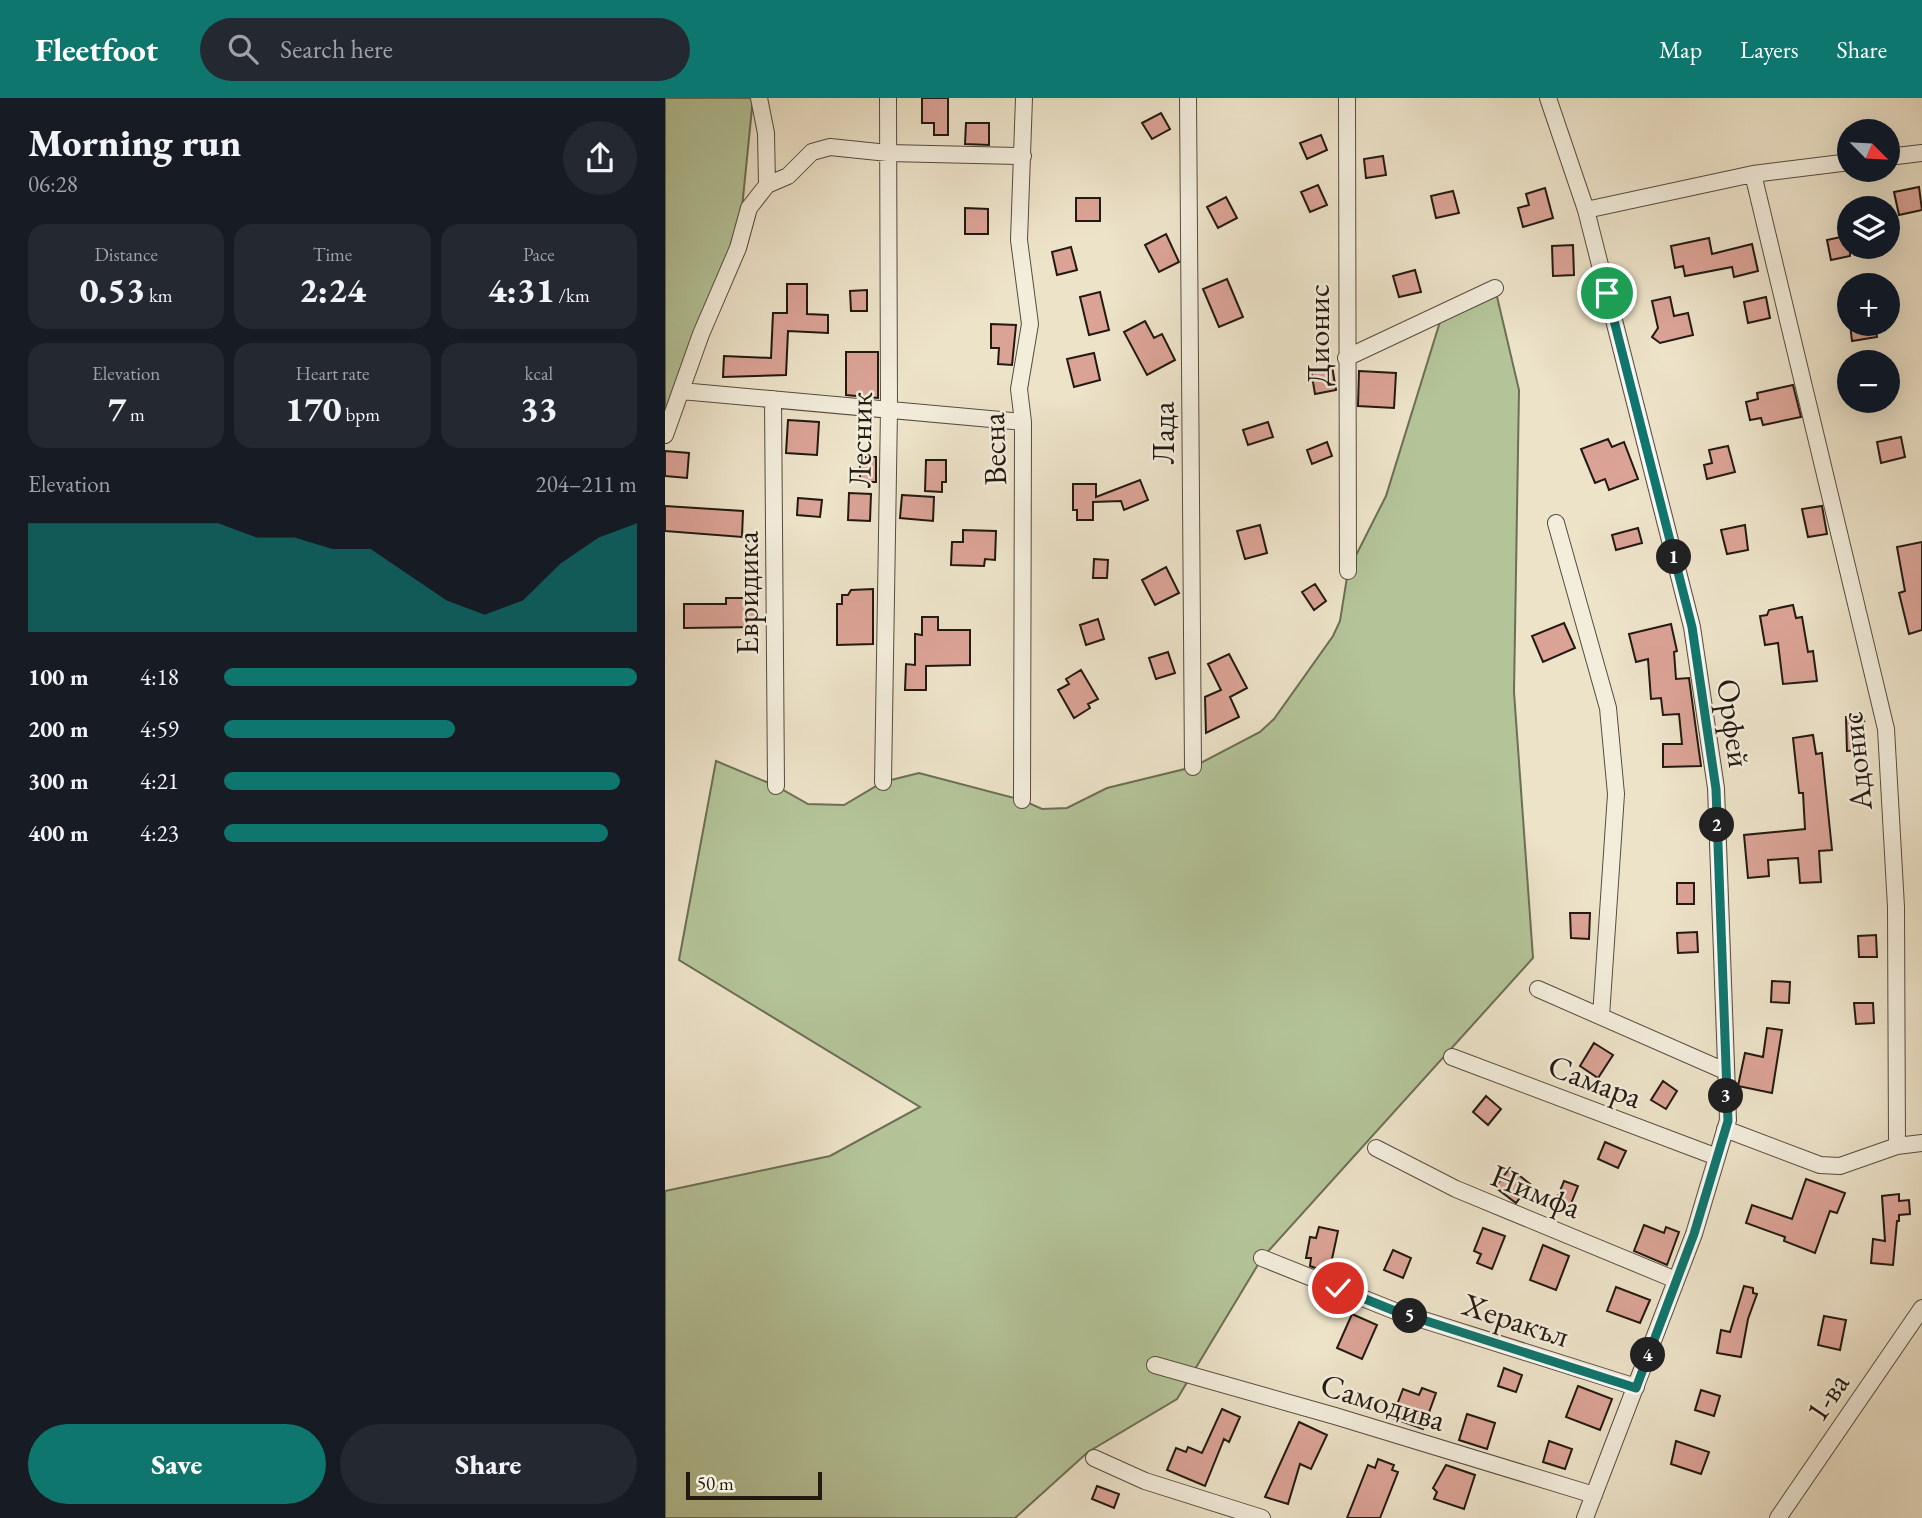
<!DOCTYPE html>
<meta charset="utf-8">
<style>
body{margin:0;font-family:"EB Garamond",serif;background:#242831;color:#f1f3f6;height:100vh;display:flex;flex-direction:column;font-size:26px;white-space:nowrap}
*{box-sizing:border-box;margin:0}
p{font-size:23px;color:#9ea1a6}
.icon{flex:none;width:38px;height:38px;fill:none;stroke:currentColor;stroke-width:2;stroke-linecap:round;stroke-linejoin:round}
.map{position:relative;flex:1;overflow:hidden}
.panel{display:flex;flex-direction:column;background:#171b24;width:665px}
.panel>*{flex:none}
.needle{width:46px;rotate:114deg}
.fabs{position:absolute;left:1172px;top:21px;display:grid;gap:14px}
.fabs a{display:grid;place-items:center;width:63px;height:63px;border-radius:50%;background:#171b24;box-shadow:0 7px 28px #0002;font-size:35px}
.scale{position:absolute;left:21px;bottom:18px;width:136px;box-sizing:border-box;padding-left:7px;border:4px solid #231911;border-top:0;font-size:19px;line-height:24px;white-space:nowrap;color:#231911;-webkit-text-stroke:5px #f3eddc;paint-order:stroke}
.pin{position:absolute;display:grid;place-items:center;width:60px;height:60px;color:#fff;margin:-30px;border:4px solid #fff;border-radius:50%;box-shadow:0 2px 7px #0007}
.km{position:absolute;width:35px;height:35px;margin:-18px;border-radius:50%;background:#222;color:#fff;font-size:19px;line-height:35px;text-align:center}
.round{display:grid;place-items:center;flex:none;width:74px;height:74px;border-radius:37px;background:#242831}
.overview{display:flex;align-items:center;justify-content:space-between;height:119px;padding:0 28px}
h1{font-size:38px;font-weight:800;line-height:52px}
.figures{display:grid;grid-template-columns:repeat(3,1fr);gap:10px;height:119px;padding:7px 28px}
.figures div{display:grid;align-content:center;border-radius:18px;background:#242831;text-align:center}
.figures b{font-size:35px;font-weight:800}
.figures small{font-size:19px;font-weight:400}
.figures p{font-size:19px}
.chart{height:196px;padding:14px 28px}
.chart p{display:flex;justify-content:space-between}
.chart svg{width:100%;height:126px;margin-top:7px;fill:#0f766e;opacity:.7}
.cta{display:flex;gap:14px;margin-top:auto;padding:14px 28px}
.cta a{flex:1;height:80px;border-radius:42px;background:#0f766e;color:#fff;font-size:28px;font-weight:800;line-height:80px;text-align:center}
.cta a+a{background:#242831;color:#f1f3f6}
ul{padding:0 28px;list-style:none;font-size:23px}
li{display:grid;grid-template-columns:112px 84px 1fr;align-items:center;height:52px}
li i{height:18px;border-radius:9px;background:#0f766e}
header{display:flex;align-items:center;gap:42px;box-sizing:border-box;height:98px;padding:0 35px;background:#0f766e;color:#fff}
header strong{font-size:33px}
nav{display:flex;gap:38px;margin-inline-start:auto;font-size:24px}
.search{width:490px;height:63px;background:#242831;display:flex;align-items:center;gap:18px;box-sizing:border-box;padding:0 24px;border-radius:38px;color:#9ea1a6;font-size:26px}
main{display:flex;flex:1;min-height:0}
.map>svg:first-child{display:block}
.green{fill:#b4c499;stroke:#6c6e55;stroke-width:2}
.building{fill:#dba396;stroke:#231911;stroke-width:2}
.lines{fill:none;stroke-linecap:round;stroke-linejoin:round}
.street-casing{stroke:#564c3f;stroke-width:18}
.street{stroke:#f3eddc;stroke-width:16}
.route-casing{stroke:#fff;stroke-width:14}
.route{stroke:#0f766e;stroke-width:9}
.labels{text-anchor:middle;dominant-baseline:central;stroke-width:5;stroke-linejoin:round;paint-order:stroke}
.street-label{font-size:32px;fill:#231911;stroke:#f3eddc}
</style>
<header>
<strong>Fleetfoot</strong>
<div class="search"><svg class="icon" aria-label="search" viewBox="0 0 24 24"><circle cx="10" cy="10" r="6"/><path d="M15 15l6 6"/></svg>Search here</div>
<nav><a>Map</a><a>Layers</a><a>Share</a></nav>
</header>
<main>
<section class="panel">
<div class="overview"><div><h1>Morning run</h1><p>06:28</p></div><a class="round"><svg class="icon" aria-label="share" viewBox="0 0 24 24"><path d="M12 15V3M7 8l5-5 5 5M5 13v7h14v-7"/></svg></a></div>
<div class="figures">
<div><p>Distance</p><b>0.53<small> km</small></b></div>
<div><p>Time</p><b>2:24</b></div>
<div><p>Pace</p><b>4:31<small> /km</small></b></div>
</div>
<div class="figures">
<div><p>Elevation</p><b>7<small> m</small></b></div>
<div><p>Heart rate</p><b>170<small> bpm</small></b></div>
<div><p>kcal</p><b>33</b></div>
</div>
<div class="chart"><p><span>Elevation</span>204–211 m</p>
<svg viewBox="0 0 160 44" preserveAspectRatio="none"><path d="M0 44V6L10 6L20 6L30 6L40 6L50 6L60 11L70 11L80 15L90 15L100 24L110 33L120 38L130 33L140 20L150 11L160 6V44z"/></svg>
</div>
<ul>
<li><b>100 m</b>4:18<i style="width:100%"></i></li>
<li><b>200 m</b>4:59<i style="width:56%"></i></li>
<li><b>300 m</b>4:21<i style="width:96%"></i></li>
<li><b>400 m</b>4:23<i style="width:93%"></i></li>
</ul>
<div class="cta"><a>Save</a><a>Share</a></div>
</section>
<div class="map">
<svg width="1257" height="1420" viewBox="0 0 1257 1420">
<rect width="100%" height="100%" fill="#ede3c9"/>
<filter id="stains"><feTurbulence type="fractalNoise" baseFrequency=".00286" numOctaves="4"/><feColorMatrix values="0 0 0 0 .2 0 0 0 0 .09 0 0 0 0 .02 0 0 0 .5 -.17"/></filter>
<radialGradient id="worn" r=".72"><stop offset=".6" stop-color="#630" stop-opacity="0"/><stop offset="1" stop-color="#630" stop-opacity=".3"/></radialGradient>
<path class="green" d="M0,0H88L73,150L0,340Z
M830,190L854,292L849,594L868,860L597,1160L512,1301L423,1354L350,1420H0V1093L165,1058L255,1009L14,862L51,663L111,688L143,706L179,707L218,684L254,675L357,702L377,711L402,710L442,690L528,669L595,634L609,621L668,538L675,523L683,473L721,398L778,214Z"/>
<path class="building" d="M257,0H283V37H269V25H257Z
M496,15L505,31L487,41L477,25Z
M301,25H324V47L300,46Z
M656,37L662,52L642,61L635,45Z
M718,58L721,77L701,80L699,61Z
M653,87L662,107L645,114L636,94Z
M1254,89L1257,112L1234,117L1229,94Z
M880,90L888,120L858,129L853,110L864,107L861,96Z
M788,93L794,115L771,120L766,98Z
M561,99L572,120L553,130L542,109Z
M411,100H435V123H411Z
M300,110L323,111V136H300Z
M501,136L514,164L494,174L480,147Z
M1185,137V158L1166,162L1162,142Z
M1044,140L1047,156L1087,146L1093,173L1069,179L1067,169L1020,178L1018,168L1010,170L1006,148Z
M908,147L909,177L888,178L887,148Z
M406,149L412,172L392,177L387,154Z
M750,172L756,194L734,199L728,178Z
M562,181L578,219L554,229L538,191Z
M122,186H142V216L163,217V235L123,233L121,277L58,279L59,258L106,260L108,215H122Z
M202,192V213H186L185,193Z
M435,194L444,232L424,237L415,199Z
M1005,199L1009,218L1023,215L1028,237L995,245L987,239L993,230L987,203Z
M1101,199L1105,220L1083,225L1079,204Z
M480,223L489,240L497,236L510,262L482,277L459,234Z
M326,226L351,227L347,267L333,266L334,250H326Z
M1185,226H1210L1212,239L1187,243Z
M181,254H213V300L181,297Z
M429,255L435,282L409,289L402,261Z
M667,268L671,292L650,296L646,272Z
M694,273L731,275L729,310L693,308Z
M1128,287L1136,319L1098,327L1096,320L1085,322L1081,304L1093,301L1092,295Z
M123,322L154,324L152,357L121,355Z
M603,324L608,339L583,347L578,332Z
M1236,339L1240,359L1216,365L1212,344Z
M943,341L947,349L959,344L973,381L944,392L940,381L930,385L916,351Z
M662,344L667,358L647,366L642,352Z
M1063,348L1070,374L1042,381L1039,367L1047,365L1044,352Z
M0,353L24,355L22,380L0,378Z
M195,359H211V384H195Z
M261,362H281V384H277V394L260,393Z
M475,382L483,402L459,412L456,403L428,404V422H412V412H408V386H431V399Z
M184,395L206,396L205,423L183,422Z
M237,397L269,399L268,423L235,420Z
M133,400L157,402L155,419L132,417Z
M0,408L78,413L77,439L0,433Z
M1157,408L1162,436L1143,439L1137,411Z
M595,427L602,455L580,461L572,433Z
M1080,427L1083,452L1062,456L1056,432Z
M973,430L977,445L951,452L947,437Z
M298,432L331,433L330,462L320,461L319,468L286,467L287,444H298Z
M1257,444V532L1244,536L1234,495L1240,493L1232,449Z
M429,461L443,462L442,480H428Z
M501,469L514,495L490,507L477,482Z
M650,486L661,503L649,512L637,494Z
M208,491V546L172,547V506H177V497H183L186,492Z
M61,500H85V514H92V529L19,530V506H61Z
M1128,507L1131,520L1137,519L1143,554L1148,553L1152,583L1118,586L1113,545L1100,547L1095,518L1102,517L1104,512Z
M257,519H273V532H305V567L261,568V592H240L241,566L250,567V536L257,537Z
M433,521L439,541L421,547L415,527Z
M899,525L910,550L878,564L867,538Z
M1006,526L1012,553L1009,554L1011,581L1024,580L1036,668L998,669V646H1017L1014,616L998,617L996,600L986,601L983,561L971,564L964,536Z
M503,554L510,575L491,581L484,560Z
M564,556L582,590L565,599L574,619L541,635L540,599L556,592L543,566Z
M416,572L433,601L423,606L425,610L409,620L393,592L404,586L401,581Z
M1181,619H1199L1200,652L1182,653Z
M1148,637L1151,656L1157,655L1167,752L1154,753L1156,784L1135,785L1133,760L1103,762L1104,778L1083,780L1079,737L1140,731L1138,695H1134L1128,640Z
M1012,785H1029V806H1012Z
M905,815H925L924,841L906,840Z
M1032,834L1033,854L1013,855L1012,835Z
M1211,837L1212,859H1194L1193,838Z
M1107,883L1125,884L1124,905L1106,904Z
M1189,905H1208L1209,925L1191,926Z
M1102,930L1117,932L1107,995L1073,988L1080,955L1098,959Z
M929,945L948,957L933,980L915,968Z
M998,983L1012,993L1001,1011L986,1002Z
M821,998L836,1011L823,1027L808,1014Z
M940,1044L961,1053L953,1070L933,1061Z
M845,1070L865,1086L851,1105L830,1089Z
M1141,1081L1180,1095L1172,1115L1165,1113L1150,1155L1119,1143L1120,1139L1081,1125L1087,1107L1127,1121Z
M899,1083L913,1088L903,1113L889,1108Z
M1234,1096V1103L1244,1102L1245,1116L1234,1117V1123H1232L1228,1167L1206,1165L1208,1141L1220,1143L1217,1098Z
M979,1127L999,1135L1001,1129L1014,1134L1002,1167L969,1153Z
M654,1129L673,1133L664,1175L645,1168L646,1160H641L645,1139L651,1140Z
M818,1130L840,1138L827,1171L812,1165L816,1156L809,1153Z
M878,1147L904,1158L891,1192L865,1182Z
M728,1152L746,1160L738,1180L719,1172Z
M1079,1188L1088,1190V1195L1092,1196L1083,1221L1076,1259L1052,1255L1056,1232L1065,1234Z
M951,1189L985,1202L975,1225L942,1213Z
M687,1216L712,1227L697,1261L672,1250Z
M1159,1218L1181,1222L1175,1252L1153,1247Z
M839,1270L857,1277L851,1294L833,1288Z
M913,1288L947,1301L935,1332L901,1319Z
M757,1290L771,1295L758,1331L727,1320L738,1291L754,1297Z
M1036,1292L1055,1298L1049,1318L1030,1312Z
M557,1311L575,1319L564,1344L559,1341L540,1388L502,1372L511,1350L521,1354L523,1349L537,1355Z
M802,1316L830,1325L822,1351L794,1342Z
M634,1324L662,1337L646,1371L635,1366L623,1406L600,1399Z
M884,1343L907,1351L900,1371L878,1364Z
M1011,1343L1044,1354L1036,1376L1006,1366Z
M713,1361L729,1367L727,1372L733,1374L715,1420H682L703,1367L710,1370Z
M781,1367L810,1377L799,1411L769,1401L772,1394L768,1390Z
M432,1388L454,1396L449,1410L427,1401Z"/>
<g class="lines">
<g class="street-casing">
<path id="street" d="M94,0L101,35L102,87
M523,0L528,669
M682,0L683,473
M883,0L921,112L1027,529L1051,690L1063,1022L1029,1136L920,1420
M1223,59L1257,55
M1088,76L1221,631L1231,809L1232,1048
M921,112L1088,76L1185,64
M681,260L830,190
M16,293L358,324
M108,301L111,688
M0,337L36,236L73,150L84,110L102,87L123,78L147,54L165,49L223,55L358,58
M891,425L943,610L951,696L936,918
M218,684L224,312L223,0
M357,702L358,324L354,291L365,226L354,142L359,0
M873,891L1060,973
M787,959L1052,1059
M1060,1031L1155,1067L1175,1068L1232,1048L1257,1045
M711,1050L791,1091L1011,1182
M597,1160L730,1213L971,1289
M490,1267L670,1318L929,1397
M429,1360L480,1383L597,1420
M1113,1420L1257,1210"/>
</g>
<use href="#street" class="street"/>
</g>
<g class="lines">
<g class="route-casing">
<path id="route" d="M673,1190L730,1213L971,1290L1029,1136L1063,1023L1051,691L1027,529L942,195"/>
</g>
<use href="#route" class="route"/>
</g>
<g class="labels">
<g class="street-label">
<text transform="translate(653 237) rotate(-90)">Дионис</text>
<text transform="translate(498 335) rotate(-90)">Лада</text>
<text transform="translate(195 342) rotate(-89)">Лесник</text>
<text transform="translate(329 351) rotate(-92)">Весна</text>
<text transform="translate(82 495) rotate(-90)">Евридика</text>
<text transform="translate(1069 625) rotate(82)">Орфей</text>
<text transform="translate(1191 663) rotate(-96)">Адонис</text>
<text transform="translate(930 983) rotate(21)">Самара</text>
<text transform="translate(871 1093) rotate(22)">Нимфа</text>
<text transform="translate(851 1222) rotate(18)">Херакъл</text>
<text transform="translate(1162 1299) rotate(-56)">1-ва</text>
<text transform="translate(718 1304) rotate(17)">Самодива</text>
</g>
</g>
<rect width="100%" height="100%" filter="url(#stains)"/>
<rect width="100%" height="100%" fill="url(#worn)"/>
</svg>
<div class="fabs">
<a><svg class="needle" viewBox="-14 -14 28 28"><path d="M0-13l5 13h-10z" fill="#e53935"/><path d="M0 13l5-13h-10z" fill="#9ea1a6"/></svg></a>
<a><svg class="icon" aria-label="layers" viewBox="0 0 24 24"><path d="M12 4l9 5-9 5-9-5zM3 14l9 5 9-5"/></svg></a>
<a>+</a>
<a>−</a>
</div>
<div class="scale">50 m</div>
<div class="pin" style="left:942px;top:195px;background:#1e9e55"><svg class="icon" aria-label="arrive" viewBox="0 0 24 24"><path d="M6 21V4h12l-3 4 3 4H6"/></svg></div>
<div class="pin" style="left:673px;top:1190px;background:#d93025"><svg class="icon" aria-label="check" viewBox="0 0 24 24"><path d="M5 12l5 5 9-10"/></svg></div>
<b class="km" style="left:1009px;top:459px">1</b>
<b class="km" style="left:1052px;top:727px">2</b>
<b class="km" style="left:1061px;top:998px">3</b>
<b class="km" style="left:983px;top:1257px">4</b>
<b class="km" style="left:745px;top:1218px">5</b>
</div>
</main>
